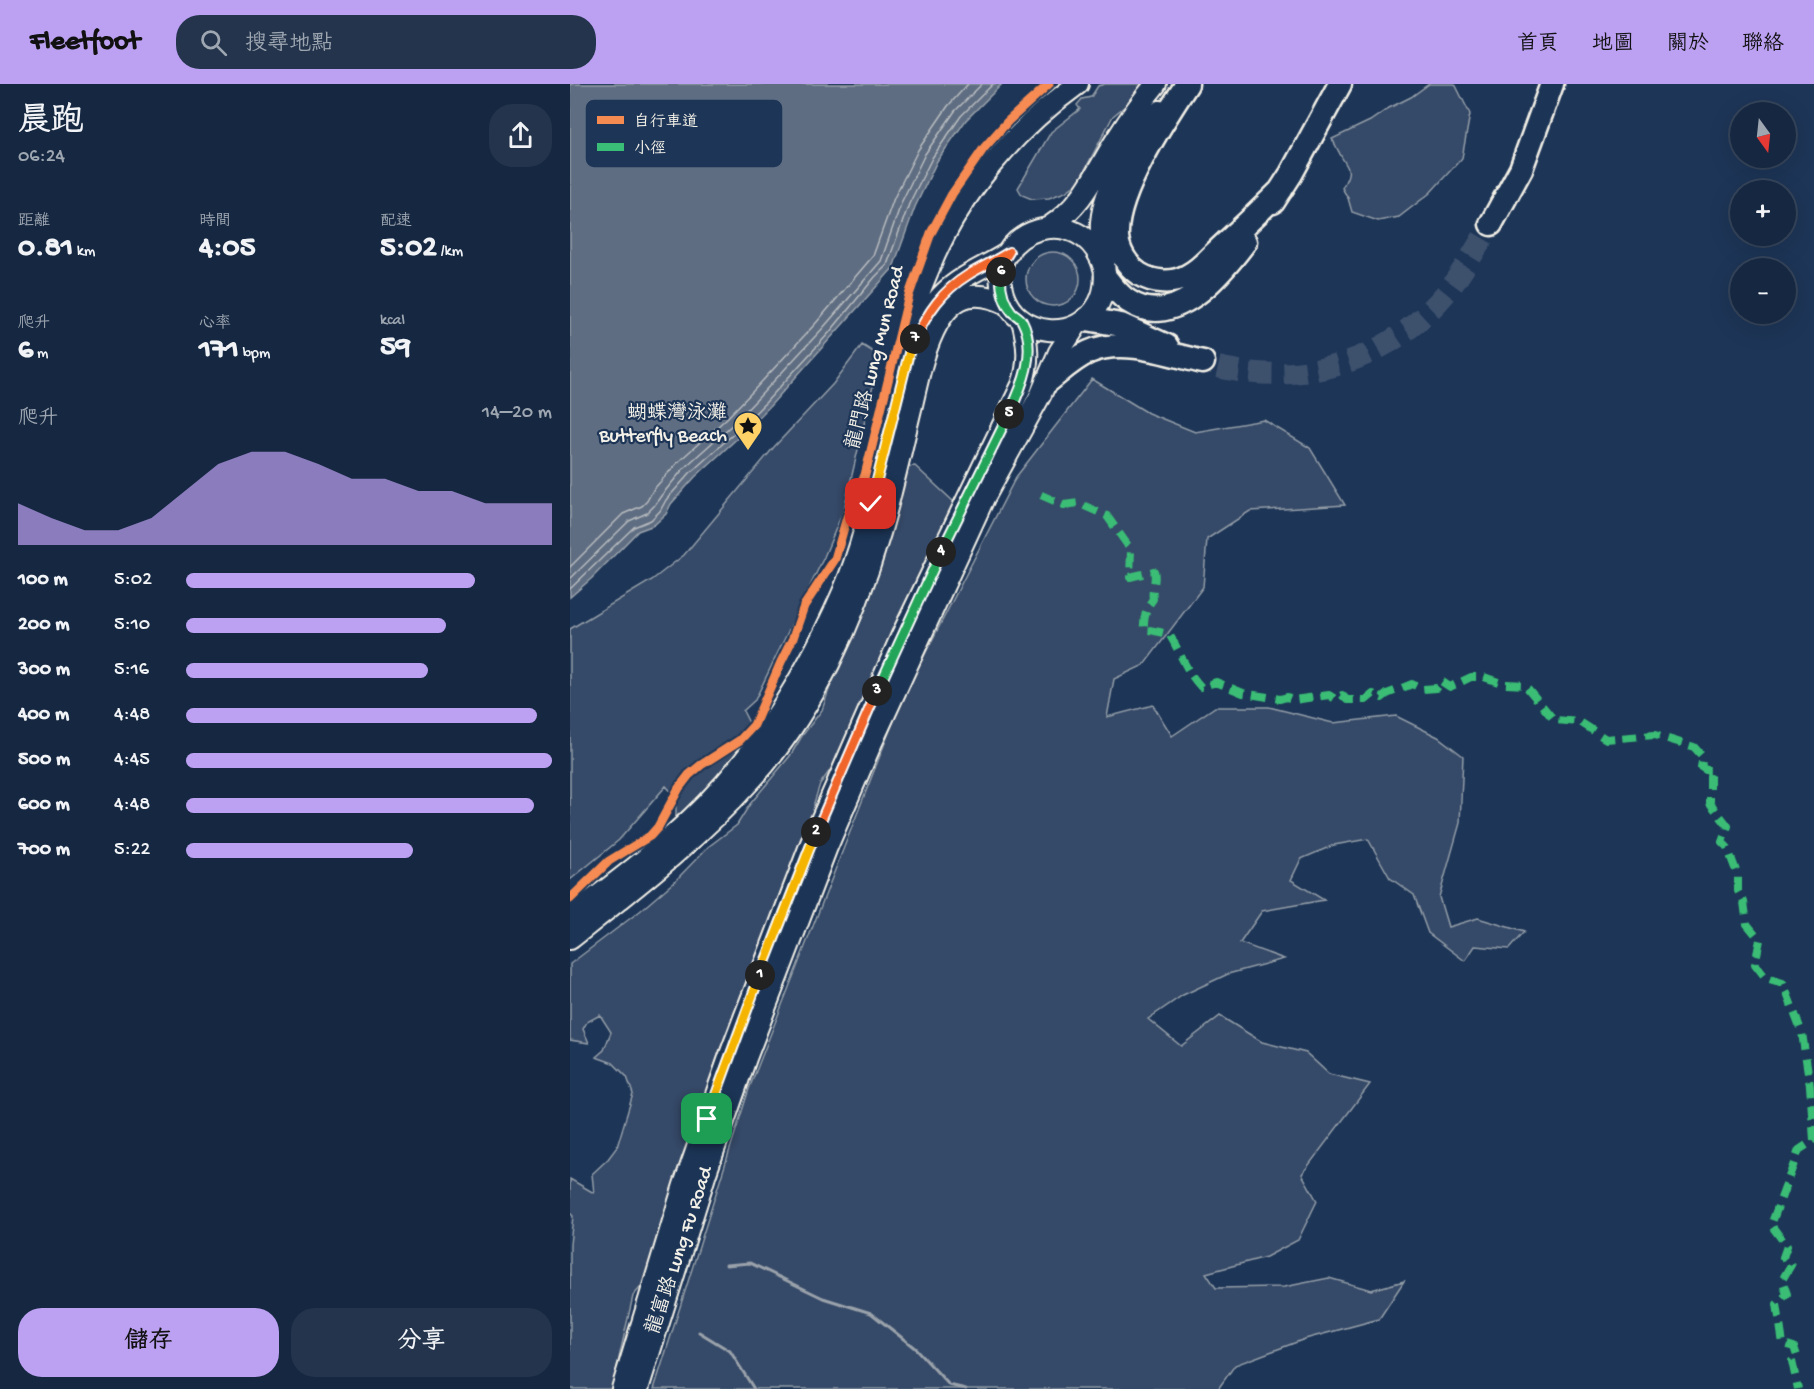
<!DOCTYPE html>
<html lang="zh-TW">
<meta charset="utf-8">
<style>
body{margin:0;font-family:"Gochi Hand","LXGW WenKai TC",sans-serif;background:#23344c;color:#f1f3f6;height:100vh;display:flex;flex-direction:column;font-size:22px;white-space:nowrap}
*{box-sizing:border-box;margin:0}
p{font-size:20px;color:#9ea6b1}
.icon{flex:none;width:33px;height:33px;fill:none;stroke:currentColor;stroke-width:2;stroke-linecap:round;stroke-linejoin:round}
.map{position:relative;flex:1;overflow:hidden}
.details{display:flex;flex-direction:column;background:#162841;width:570px}
.details>*{flex:none}
.needle{width:39px;rotate:165deg}
.tools{position:absolute;left:1160px;top:18px;display:grid;gap:12px}
.tools a{display:grid;place-items:center;width:66px;height:66px;border-radius:50%;background:#162841;box-shadow:0 6px 24px #0002,0 0 0 2px #35445a;font-size:30px}
.pin{position:absolute;display:grid;place-items:center;width:51px;height:51px;color:#fff;margin:-26px;border-radius:12px;box-shadow:0 3px 9px #0006}
.km{position:absolute;width:30px;height:30px;margin:-15px;border-radius:50%;background:#222;color:#fff;font-size:16px;line-height:30px;text-align:center}
.round{display:grid;place-items:center;flex:none;width:63px;height:63px;border-radius:24px;background:#23344c}
.summary{display:flex;align-items:center;justify-content:space-between;height:102px;padding:0 18px}
h1{font-size:33px;font-weight:700;line-height:45px}
.metrics{display:grid;grid-template-columns:repeat(3,1fr);gap:9px;height:102px;padding:6px 18px}
.metrics div{display:grid;align-content:center}
.metrics b{font-size:30px;font-weight:700}
.metrics small{font-size:16px;font-weight:400}
.metrics p{font-size:16px}
.chart{height:168px;padding:12px 18px}
.chart p{display:flex;justify-content:space-between}
.chart svg{width:100%;height:108px;margin-top:6px;fill:#bca0f2;opacity:.7}
.cta{display:flex;gap:12px;margin-top:auto;padding:12px 18px}
.cta a{flex:1;height:69px;border-radius:24px;background:#bca0f2;color:#111;font-size:24px;font-weight:700;line-height:69px;text-align:center}
.cta a+a{background:#23344c;color:#f1f3f6}
ul{padding:0 18px;list-style:none;font-size:20px}
li{display:grid;grid-template-columns:96px 72px 1fr;align-items:center;height:45px}
li i{height:15px;border-radius:8px;background:#bca0f2}
header{display:flex;align-items:center;gap:36px;box-sizing:border-box;height:84px;padding:0 30px;background:#bca0f2;color:#111}
header strong{font-size:28px}
nav{display:flex;gap:33px;margin-inline-start:auto;font-size:21px}
.search{width:420px;height:54px;background:#23344c;display:flex;align-items:center;gap:15px;box-sizing:border-box;padding:0 21px;border-radius:24px;color:#9ea6b1;font-size:22px}
main{display:flex;flex:1;min-height:0}
.map>svg:first-child{display:block}
.green{fill:#354a67;stroke:#949ea8;stroke-width:1.5}
.water{fill:#5e6d82;stroke:#9aa2ab;stroke-width:1.5}
.lines{fill:none;stroke-linecap:round;stroke-linejoin:round}
.shore{stroke:#b8bcbf;stroke-width:1.5}
.stream{stroke:#9aa2ab;stroke-width:3}
.highway-tunnel{stroke:#3d516d;stroke-width:22;stroke-dasharray:22 11;stroke-linecap:butt}
.major-casing{stroke:#f4f1e8;stroke-width:24}
.highway-casing{stroke:#f4f1e8;stroke-width:27}
.major{stroke:#1d3557;stroke-width:20}
.highway{stroke:#1d3557;stroke-width:22}
.quiet{stroke:#3abd76;stroke-width:8;stroke-dasharray:15 8;stroke-linecap:butt}
.cycleway-casing{stroke:#1d3557;stroke-width:13}
.cycleway{stroke:#f68b52;stroke-width:9}
.split-1-casing{stroke:#fff;stroke-width:12}
.split-2-casing{stroke:#fff;stroke-width:12}
.split-3-casing{stroke:#fff;stroke-width:12}
.split-4-casing{stroke:#fff;stroke-width:12}
.split-5-casing{stroke:#fff;stroke-width:12}
.split-6-casing{stroke:#fff;stroke-width:12}
.split-7-casing{stroke:#fff;stroke-width:12}
.split-8-casing{stroke:#fff;stroke-width:12}
.split-1{stroke:#f5b400;stroke-width:8}
.split-2{stroke:#f5b400;stroke-width:8}
.split-3{stroke:#f0652b;stroke-width:8}
.split-4{stroke:#22a559;stroke-width:8}
.split-5{stroke:#22a559;stroke-width:8}
.split-6{stroke:#22a559;stroke-width:8}
.split-7{stroke:#f0652b;stroke-width:8}
.split-8{stroke:#f5b400;stroke-width:8}
.labels{text-anchor:middle;dominant-baseline:central;stroke-width:4.5;stroke-linejoin:round;paint-order:stroke}
.street-label{font-size:20px;fill:#f4f1e8;stroke:#1d3557}
.poi-label{font-size:20px;fill:#f4f1e8;stroke:#1d3557;text-anchor:end}
.key{fill:#1d3557;stroke:#5e6d82;stroke-width:1.5}
.key-label{font-size:16px;fill:#f4f1e8}
</style>
<header>
<strong>Fleetfoot</strong>
<div class="search"><svg class="icon" aria-label="search" viewBox="0 0 24 24"><circle cx="10" cy="10" r="6"/><path d="M15 15l6 6"/></svg>搜尋地點</div>
<nav><a>首頁</a><a>地圖</a><a>關於</a><a>聯絡</a></nav>
</header>
<main>
<section class="details">
<div class="summary"><div><h1>晨跑</h1><p>06:24</p></div><a class="round"><svg class="icon" aria-label="share" viewBox="0 0 24 24"><path d="M12 15V3M7 8l5-5 5 5M5 13v7h14v-7"/></svg></a></div>
<div class="metrics">
<div><p>距離</p><b>0.81<small> km</small></b></div>
<div><p>時間</p><b>4:05</b></div>
<div><p>配速</p><b>5:02<small> /km</small></b></div>
</div>
<div class="metrics">
<div><p>爬升</p><b>6<small> m</small></b></div>
<div><p>心率</p><b>171<small> bpm</small></b></div>
<div><p>kcal</p><b>59</b></div>
</div>
<div class="chart"><p><span>爬升</span>14–20 m</p>
<svg viewBox="0 0 160 44" preserveAspectRatio="none"><path d="M0 44V27L10 33L20 38L30 38L40 33L50 22L60 11L70 6L80 6L90 11L100 17L110 17L120 22L130 22L140 27L150 27L160 27V44z"/></svg>
</div>
<ul>
<li><b>100 m</b>5:02<i style="width:79%"></i></li>
<li><b>200 m</b>5:10<i style="width:71%"></i></li>
<li><b>300 m</b>5:16<i style="width:66%"></i></li>
<li><b>400 m</b>4:48<i style="width:96%"></i></li>
<li><b>500 m</b>4:45<i style="width:100%"></i></li>
<li><b>600 m</b>4:48<i style="width:95%"></i></li>
<li><b>700 m</b>5:22<i style="width:62%"></i></li>
</ul>
<div class="cta"><a>儲存</a><a>分享</a></div>
</section>
<div class="map">
<svg width="1244" height="1305" viewBox="0 0 1244 1305">
<rect width="100%" height="100%" fill="#1d3557"/>
<filter id="ink" filterUnits="userSpaceOnUse"><feTurbulence type="fractalNoise" baseFrequency=".0167" numOctaves="2"/><feDisplacementMap in="SourceGraphic" scale="12" xChannelSelector="R" yChannelSelector="G"/><feConvolveMatrix kernelMatrix="1 2 1 2 8 2 1 2 1" color-interpolation-filters="sRGB"/></filter>
<g filter="url(#ink)">
<path class="green" d="M535,0H572L566,13L543,32L508,99L495,108L479,114L462,115L452,111L448,104L481,48L510,25L507,21L512,15L521,13L528,2Z
M859,0H885L900,30L892,74L860,109L829,133L808,137L782,128L778,114L772,104C784,82 777,86 769,68C766,63 765,59 762,55L800,37L819,24L841,13Z
M456 195a27 27 0 1 1 54 0a27 27 0 1 1-54 0Z
M292,261L310,272L274,425L254,473L185,616L173,627L179,639L166,661L172,673L106,734V713L96,702L49,756L0,796V545L82,496L114,471L204,363L263,300Z
M522,295L578,329L625,348L694,336L740,364L775,421L680,427L637,455L633,503L574,581L544,595L537,633L583,621L602,652L645,623H699L763,639L826,632L868,653L893,672L890,739L869,813L878,843L908,834L954,848L939,865L905,862L895,877L858,849L844,811L820,794L798,755L764,761L731,775L721,796L754,816L692,827L670,859L714,875L658,890L613,911L578,935L611,962L650,932L692,958L736,969L759,990L800,1000L732,1090L747,1117L728,1156L696,1173L636,1189L646,1204L714,1203L759,1194L801,1206L834,1197L809,1235L735,1255L665,1281L648,1305H84L179,1005L333,613L446,393Z
M345,382L385,419L300,599L266,678L250,700L244,719L245,729L211,806L176,902L154,956L136,1008L110,1103L76,1197L63,1212L42,1305H0V1161L3,1132L0,1129V1095L24,1109L22,1090L38,1075L47,1063L63,1010L57,993L43,979L26,973L34,966L41,948L30,931L17,938L13,945L19,959L0,956V880L70,827L105,797L138,763L167,741L180,720L220,672L232,652L252,626L323,420L332,409L334,383Z"/>
<path class="water" d="M0,0H432L396,36L367,77L345,123L323,184L200,322L172,350L125,393L101,420L96,430L84,441L68,447L22,494L0,513Z"/>
<g class="lines">
<path class="shore" d="M0,483L53,430L72,422L77,417L83,406L108,378L157,334L184,306L246,239L303,172L324,114L348,66L378,22L398,0
M0,495L59,437L77,429L84,422L91,412L114,384L163,340L190,312L253,244L311,177L332,117L355,70L385,27L412,0
M0,505L64,443L81,436L90,427L96,416L120,389L168,346L196,318L259,249L305,193L317,181L339,120L362,74L391,32L423,0"/>
<path class="stream" d="M156,1181L180,1179L253,1214L301,1229L346,1265L379,1301L396,1305
M129,1248L160,1267L184,1305"/>
<path class="highway-tunnel" d="M648,283C734,303 818,278 876,209C893,188 907,163 921,140"/>
<g class="major-casing">
<path id="major" d="M479,143C514,120 524,91 546,56C558,37 571,18 586,0
M534,184C513,113 413,145 433,210C447,254 508,259 529,219C542,194 529,165 531,138C535,96 565,60 590,27
M346,253C354,238 361,221 374,209C392,191 418,182 439,168
M0,833C47,798 95,762 136,720C195,659 239,586 273,508C294,459 305,405 318,353C325,324 335,294 340,265C342,252 341,238 344,225C348,210 354,196 360,182C391,108 444,46 508,0
M0,855C63,805 127,756 181,696C242,630 285,535 310,449C322,408 331,366 341,325C348,296 353,266 368,239C386,208 408,206 437,220
M52,1305L114,1101L161,968L241,759L331,553L452,301C460,278 458,259 452,236
M68,1305L136,1089L176,974L257,763L302,658L414,414L471,310L489,268L506,242"/>
</g>
<g class="highway-casing">
<path id="highway" d="M617,0C594,35 545,110 547,152C548,167 557,182 569,190C584,199 603,200 617,192C628,187 637,177 645,169C668,148 690,127 711,106
M703,118L721,90L770,0
M921,140L951,85L982,0
M536,194C542,202 549,211 558,217C604,248 651,190 675,158
M517,235L551,241L597,262
M477,298C490,288 503,275 519,268C553,253 598,270 633,278"/>
</g>
<use href="#major" class="major"/>
<use href="#highway" class="highway"/>
<path class="quiet" d="M471,411L494,421L508,419L537,432L561,466L560,493L584,487C587,496 581,505 583,515C576,524 573,535 574,546C583,545 590,549 599,550C611,569 615,586 631,603L646,598L673,609L710,615L717,613L724,616L759,611L765,615L772,611L777,616H796L803,610L812,614L817,610L842,600L852,605L867,604L871,597L880,603L901,593H914L934,600L955,601L984,636L1010,638L1036,655L1085,651L1124,663L1133,673L1131,683L1136,686H1143L1140,692V719L1158,742L1152,758L1157,763L1168,792V807L1174,818L1177,840L1190,856L1185,880L1196,894L1213,899L1232,949L1240,1002L1244,1056L1229,1066L1201,1141L1217,1162L1213,1173L1221,1181L1212,1196L1217,1210L1207,1220L1213,1260L1224,1263L1227,1272L1222,1277L1228,1305"/>
<g class="cycleway-casing">
<path id="cycleway" d="M0,815L39,777L80,752L88,743L109,704L119,691L131,681L170,656L184,641L211,578L223,554L234,522L265,475L277,433L295,391L339,211L361,149L382,110L414,64L438,37L479,0"/>
</g>
<use href="#cycleway" class="cycleway"/>
</g>
</g>
<g class="lines" filter="url(#ink)">
<g class="split-1-casing">
<path id="split-1" d="M137,1035L190,891"/>
</g>
<g class="split-2-casing">
<path id="split-2" d="M190,891L246,748"/>
</g>
<g class="split-3-casing">
<path id="split-3" d="M246,748L307,607"/>
</g>
<g class="split-4-casing">
<path id="split-4" d="M307,607L371,468"/>
</g>
<g class="split-5-casing">
<path id="split-5" d="M371,468L439,330"/>
</g>
<g class="split-6-casing">
<path id="split-6" d="M431,188C430,202 433,217 442,228C445,231 450,233 452,237C468,267 452,303 439,330"/>
</g>
<g class="split-7-casing">
<path id="split-7" d="M345,255C358,228 372,207 398,191C411,183 425,177 439,168L434,176L431,188"/>
</g>
<g class="split-8-casing">
<path id="split-8" d="M301,420L340,265L345,255"/>
</g>
<use href="#split-1" class="split-1"/>
<use href="#split-2" class="split-2"/>
<use href="#split-3" class="split-3"/>
<use href="#split-4" class="split-4"/>
<use href="#split-5" class="split-5"/>
<use href="#split-6" class="split-6"/>
<use href="#split-7" class="split-7"/>
<use href="#split-8" class="split-8"/>
</g>
<defs>
<g id="sight-pin" transform="scale(1.5)"><path d="M0 17L-7.5 6A9.5 9.5 0 1 1 7.5 6Z" fill="#ffd166" stroke="#1d3557"/><path d="M0-6L1.8-2.2L6-1.7L2.9 1.2L3.7 5.4L0 3.3L-3.7 5.4L-2.9 1.2L-6-1.7L-1.8-2.2Z" fill="#111"/></g>
</defs>
<g fill-rule="evenodd">
<use href="#sight-pin" x="178" y="342"/>
</g>
<g class="labels">
<g class="street-label">
<text transform="translate(307 274) rotate(-76)">龍門路 Lung Mun Road</text>
<text transform="translate(111 1167) rotate(-72)">龍富路 Lung Fu Road</text>
</g>
<g class="poi-label">
<text x="157" y="330">蝴蝶灣泳灘<tspan x="157" dy="23">Butterfly Beach</tspan></text>
</g>
</g>
<rect x="15" y="15" width="198" height="69" rx="9" class="key"/>
<rect x="27" y="32" width="27" height="8" fill="#f68b52"/>
<rect x="27" y="59" width="27" height="8" fill="#3abd76"/>
<g class="key-label">
<text x="64" y="42">自行車道</text>
<text x="64" y="69">小徑</text>
</g>
</svg>
<div class="tools">
<a><svg class="needle" viewBox="-14 -14 28 28"><path d="M0-13l5 13h-10z" fill="#e53935"/><path d="M0 13l5-13h-10z" fill="#9ea6b1"/></svg></a>
<a>+</a>
<a>−</a>
</div>
<div class="pin" style="left:137px;top:1035px;background:#1e9e55"><svg class="icon" aria-label="arrive" viewBox="0 0 24 24"><path d="M6 21V4h12l-3 4 3 4H6"/></svg></div>
<div class="pin" style="left:301px;top:420px;background:#d93025"><svg class="icon" aria-label="check" viewBox="0 0 24 24"><path d="M5 12l5 5 9-10"/></svg></div>
<b class="km" style="left:190px;top:891px">1</b>
<b class="km" style="left:246px;top:748px">2</b>
<b class="km" style="left:307px;top:607px">3</b>
<b class="km" style="left:371px;top:468px">4</b>
<b class="km" style="left:439px;top:330px">5</b>
<b class="km" style="left:431px;top:188px">6</b>
<b class="km" style="left:345px;top:255px">7</b>
</div>
</main>
